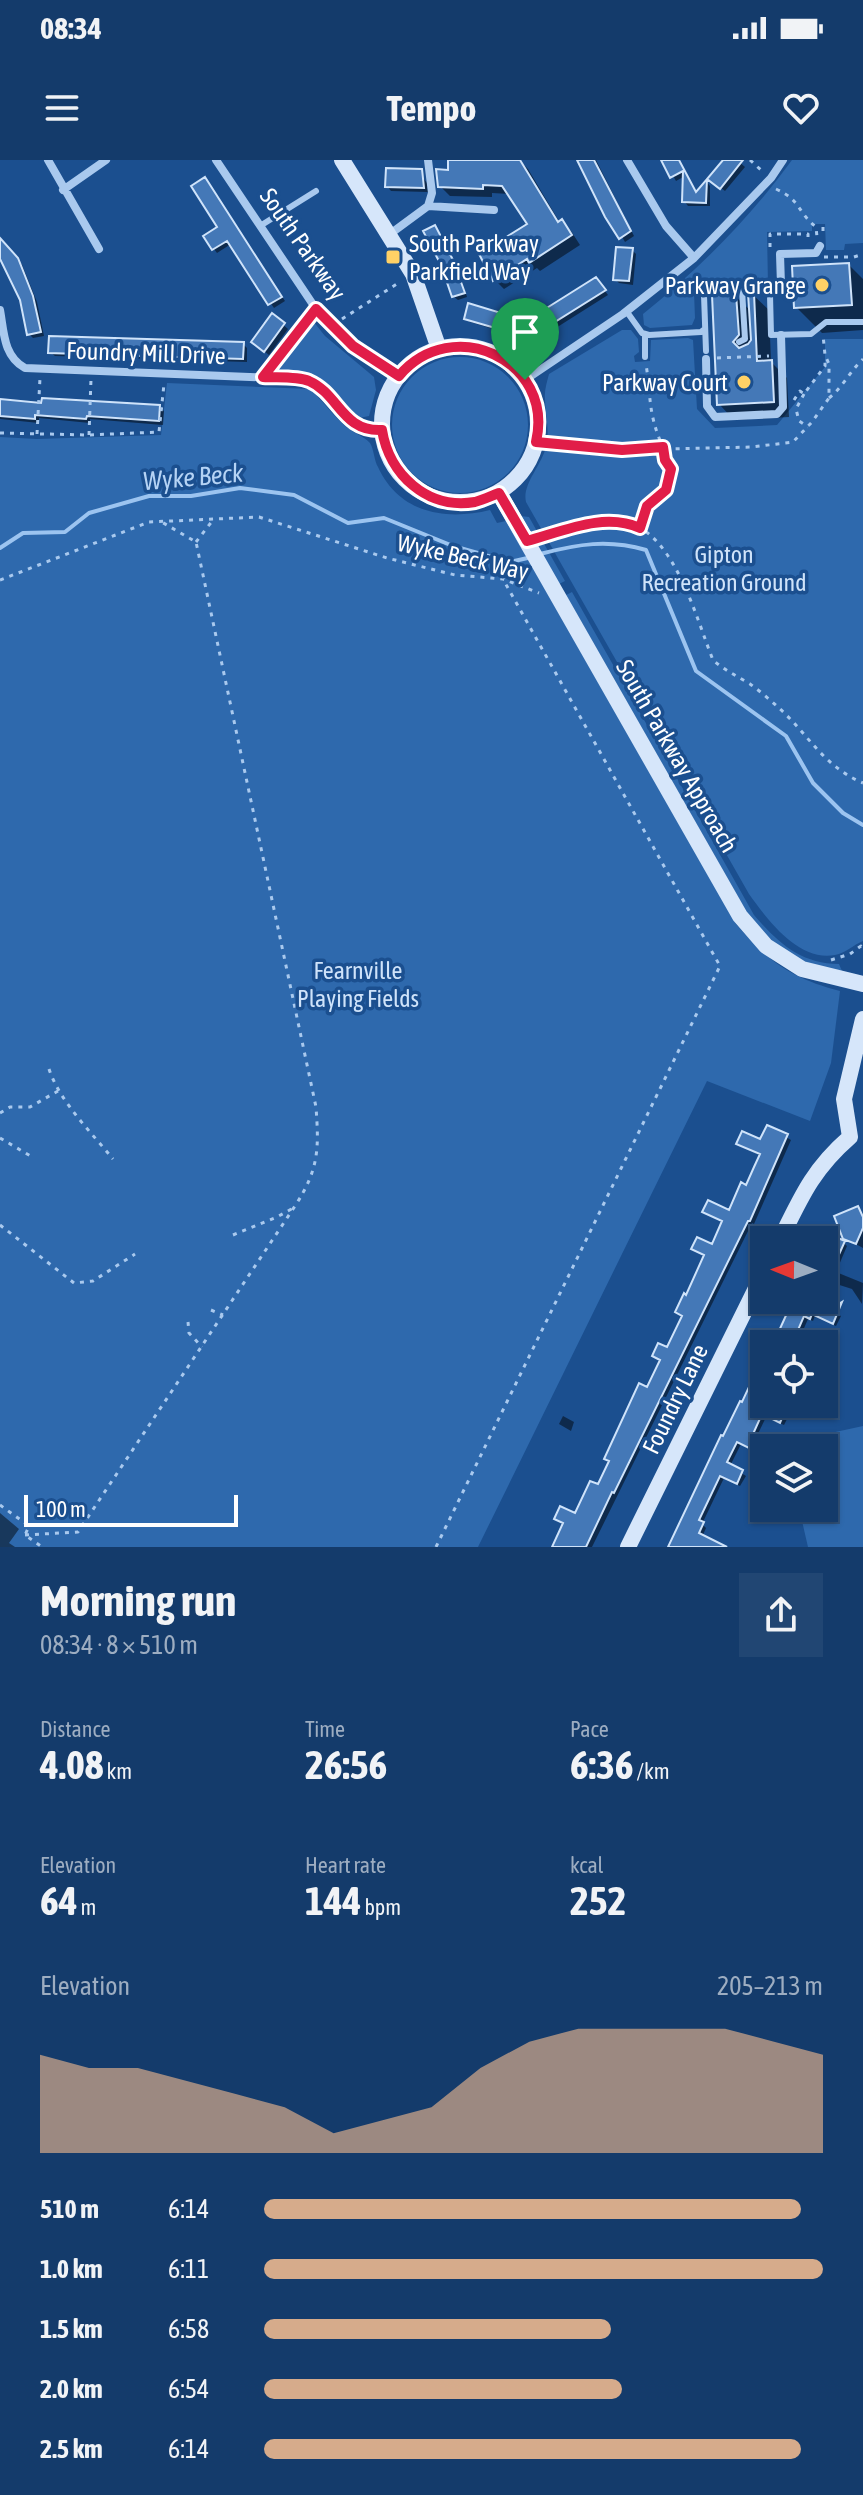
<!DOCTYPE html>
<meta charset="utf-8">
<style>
body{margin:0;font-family:"Asap Condensed",sans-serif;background:#214673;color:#f1f3f6;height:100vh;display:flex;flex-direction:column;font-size:30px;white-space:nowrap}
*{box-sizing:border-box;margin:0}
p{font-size:26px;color:#9dadc1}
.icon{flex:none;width:44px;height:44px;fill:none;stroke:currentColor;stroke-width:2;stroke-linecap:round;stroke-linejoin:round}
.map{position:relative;height:1387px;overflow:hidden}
.sheet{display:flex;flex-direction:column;background:#143b6b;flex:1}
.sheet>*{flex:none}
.needle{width:52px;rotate:271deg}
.controls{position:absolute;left:750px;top:1066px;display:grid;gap:16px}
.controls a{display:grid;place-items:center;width:88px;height:88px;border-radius:0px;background:#143b6b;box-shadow:0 2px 6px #0004,0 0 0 2px #33557e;font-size:40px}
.scale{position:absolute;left:24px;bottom:20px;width:214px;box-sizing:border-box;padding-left:8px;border:4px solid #fff;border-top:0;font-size:22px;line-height:28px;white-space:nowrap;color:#fff;-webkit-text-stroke:6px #1b4f8f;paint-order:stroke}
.pin{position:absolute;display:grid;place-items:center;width:68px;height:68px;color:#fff;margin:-82px -34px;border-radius:50% 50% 50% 0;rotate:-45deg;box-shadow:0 0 8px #0007}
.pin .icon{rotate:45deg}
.round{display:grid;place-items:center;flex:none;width:84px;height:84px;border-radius:0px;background:#214673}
.overview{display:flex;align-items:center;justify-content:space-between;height:136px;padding:0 40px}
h1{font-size:44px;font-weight:700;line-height:60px}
.stats{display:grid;grid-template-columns:repeat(3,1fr);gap:12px;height:136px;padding:8px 40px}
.stats div{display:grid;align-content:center}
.stats b{font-size:40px;font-weight:700}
.stats small{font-size:22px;font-weight:400}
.stats p{font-size:22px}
.chart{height:224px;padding:16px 40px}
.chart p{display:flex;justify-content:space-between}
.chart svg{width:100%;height:144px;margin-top:8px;fill:#d6ab8b;opacity:.7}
ul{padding:0 40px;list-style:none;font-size:26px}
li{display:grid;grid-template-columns:128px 96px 1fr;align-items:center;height:60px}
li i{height:20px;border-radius:10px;background:#d6ab8b}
.status{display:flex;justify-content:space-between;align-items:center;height:56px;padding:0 40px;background:#143b6b;direction:ltr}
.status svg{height:22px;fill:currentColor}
header{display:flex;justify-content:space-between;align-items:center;height:104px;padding:0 40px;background:#143b6b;font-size:36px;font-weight:700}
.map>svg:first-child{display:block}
.green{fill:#2e69ad}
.shadow{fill:#0007}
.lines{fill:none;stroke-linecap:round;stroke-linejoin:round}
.stream{stroke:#9cc4f0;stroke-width:4}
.building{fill:#4478b7;stroke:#cfe3fa;stroke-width:2}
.path{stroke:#a9c9ee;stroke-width:3;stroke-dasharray:4 6;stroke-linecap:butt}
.lane{stroke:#a9c9ee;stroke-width:6}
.street{stroke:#a9c9ee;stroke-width:8}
.secondary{stroke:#d6e6fa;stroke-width:16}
.route-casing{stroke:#fff;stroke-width:16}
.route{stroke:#e11d48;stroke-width:10}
.poi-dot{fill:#ffd166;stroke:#1b4f8f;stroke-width:3}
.labels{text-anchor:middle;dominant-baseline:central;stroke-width:7;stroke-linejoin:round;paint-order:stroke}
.poi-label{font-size:24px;fill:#fff;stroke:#1b4f8f;text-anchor:end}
.street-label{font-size:24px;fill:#fff;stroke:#1b4f8f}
.park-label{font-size:24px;fill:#cfe3fa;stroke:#1b4f8f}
.water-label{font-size:26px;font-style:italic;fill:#b5d3f5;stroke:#1b4f8f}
</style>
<div class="status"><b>08:34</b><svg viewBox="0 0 49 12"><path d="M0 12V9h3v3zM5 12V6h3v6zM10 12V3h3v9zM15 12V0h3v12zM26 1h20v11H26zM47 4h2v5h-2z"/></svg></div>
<header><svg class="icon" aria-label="menu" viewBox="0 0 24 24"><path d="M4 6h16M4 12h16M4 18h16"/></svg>Tempo<svg class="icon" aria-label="heart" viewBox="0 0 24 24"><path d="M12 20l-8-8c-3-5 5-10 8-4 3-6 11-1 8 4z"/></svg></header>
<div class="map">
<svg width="863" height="1387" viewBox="0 0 863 1387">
<rect width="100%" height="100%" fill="#1b4f8f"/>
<path class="green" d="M792,0H863V83L845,84L844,90H826L825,64H812V71L767,72L768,125L745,126L744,122L738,119L703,121L694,132L695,158L692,165L650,168L644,165L643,154C700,108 749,59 792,0Z
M313,161L325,176L374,217L376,230L369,256L359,258C351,254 346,247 340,240C318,215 309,213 276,212L274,208L308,162Z
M631,170L638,179L639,192L634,196L635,202L650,201L651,180L688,178L693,180L697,249L715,268L777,265L825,207V179H863V781C853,785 846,793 835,795C798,802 767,759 749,734L526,342C522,325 540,307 545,290C551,272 545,257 545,239C544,231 547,222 549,214L622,170Z
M392 265a68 68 0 1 1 136 0a68 68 0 1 1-136 0Z
M167,223L310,229C322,240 332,254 344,265C351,272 364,276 370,283C374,289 374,301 378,307C399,353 445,361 490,350L497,363L506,361L736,764C769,802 791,818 840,831L831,903L810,961L707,921L478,1387H0V277L37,279L161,275Z
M521,356L529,357L565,421L559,424Z
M572,432L754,755C778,783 801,804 839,804L842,811C803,809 775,787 750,758L566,435Z
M863,1266V1387H808L799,1348H824V1288H786L785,1283Z"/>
<path class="shadow" d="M482,0H519L528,9L560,63L571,71L580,85L540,111L537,108L504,129L495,120L529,64L510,34L492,33V37L450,36L440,26Z
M580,0H596L634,76L625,82Z
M664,0H678L698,34L707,22L710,26V46H688L684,41L685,16L676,21Z
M725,0H737L745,7L725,31L714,23Z
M421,15L427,23L428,32L391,31L387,26Z
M208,24L285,141L274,148L231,84L217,93L214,89L220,68Z
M434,67L457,106L467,137L458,140L453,136Z
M0,80L22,105L37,142L44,176L33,178L29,174L22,139L0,96Z
M632,90L636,94L633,125L619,123L615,119Z
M849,105L863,119V170L822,173L796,147Z
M600,124L608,135L540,178L536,174L529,161Z
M753,135L769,150L771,202L787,218L789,257L734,260L719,244L735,136L751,151Z
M273,156L288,169L269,195L258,186Z
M466,158L513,159L517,163L513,175L470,162Z
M243,184L247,188V202L55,196L50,192Z
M0,241L159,247L164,251L163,265L90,259V263L39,258V263L0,259Z
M768,967L791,980L754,1064L752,1063L592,1387H554L564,1364L557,1359L576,1356L599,1327L661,1201L654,1196L668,1190L684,1157L677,1152L687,1137L706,1096L694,1089L713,1087L724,1062L705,1052H730L747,1027L761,996L738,983L761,982Z
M858,1048L863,1055V1088L845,1078Z
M824,1082L844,1083L847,1086L836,1112L863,1123L862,1144L852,1129L827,1121L824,1128Z
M796,1140H819L817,1144L841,1156L836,1166L815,1156L813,1161L808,1159L798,1182L801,1184H775Z
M764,1205V1244H771L789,1255L784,1265L766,1257L756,1278L759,1282L755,1291L741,1284L730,1306L746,1316L740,1326L724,1318L702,1364L706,1368L702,1377L719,1387H670Z
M563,1256L574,1262L571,1271L559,1264Z
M0,1353L19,1369L9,1383L15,1387H0Z"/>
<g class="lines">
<path class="stream" d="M0,388L23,373L65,372L89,353L149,336H191L240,328L294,335L348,363L384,358L453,386L510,402L532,397
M540,394C578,384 608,379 646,390L696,511L786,576L813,623L843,653L863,665"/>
</g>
<path class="building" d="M448,0H520L558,62L562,59L572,75L529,103L527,99L493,121L479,94L527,64L502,26L483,25V29L438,27L436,9L448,10Z
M577,0H594L631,71L619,79L605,57Z
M661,0H679L696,32L707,19L706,43L682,42L683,11L670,18Z
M723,0H743L720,29L707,19Z
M386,8L422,9L424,28L385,27Z
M205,17L282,137L268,145L227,81L212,90L203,76L217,67L191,26Z
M435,65L453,100L465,133L452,137L441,105L423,71Z
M0,78L18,98L33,136L41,172L27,175L20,140L0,99Z
M616,87L633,88L629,121L613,120Z
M849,103L852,145L794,148L792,106Z
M596,117L606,130L534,175L526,161Z
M748,133H754L757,201L772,200L774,242L717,245L712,135L736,134L739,175L733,182L739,188L748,184L751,180Z
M468,143L514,157L509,172L464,159Z
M272,153L285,163L264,192L251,182Z
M49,176L244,182L243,199L48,193Z
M42,238L160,245L159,261L87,256L86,259L35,255V259L0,256V239L41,243Z
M767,965L788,974L750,1061H748L614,1333L612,1332L586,1387H552L563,1363L554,1359L560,1346L575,1353L590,1321L598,1324L609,1301L604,1299L639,1223L647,1227L660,1200L652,1196L658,1183L667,1187L682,1156L675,1152L684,1133L686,1135L704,1095L691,1089L697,1077L712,1084L722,1061L702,1052L708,1040L729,1050L741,1022L746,1025L754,1007L760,994L736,984L742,971L760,979Z
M858,1046L863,1057V1068L856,1084L843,1079L834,1056Z
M824,1072L845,1081L833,1108L824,1105Z
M793,1140H814L832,1148L842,1142L833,1164L812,1154L810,1159L804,1156L792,1184H773Z
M764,1195V1244H775L786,1249L780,1263L762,1254L753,1274L757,1276L751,1289L737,1282L727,1302L743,1310L737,1324L720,1316L699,1360L704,1362L699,1373L727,1387H668L721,1275L723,1276L740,1241L742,1242Z"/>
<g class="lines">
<path class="path" d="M750,0L762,11
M776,29C801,40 797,52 816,67L817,77
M823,67V77
M770,87V74H808V83
M824,97H854L863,94
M342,159L400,122
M717,198L769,196
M272,206L309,158
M804,234L796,249L799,261L808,267
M829,238C843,227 850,211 863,199
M794,240L800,231L804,234L825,206V199
M0,273L89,275L159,272L164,224
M37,274L40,218
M89,275L91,219
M536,282L622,290L752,287L793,282L812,262L829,238V204L825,195L823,175
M640,368L647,346L666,330L671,309C666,301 666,294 662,285C648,253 651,237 646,204
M541,378C567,370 599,355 626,362C675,374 696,458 713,500C724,510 737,516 750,524C760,531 770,540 779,548C808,574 823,606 863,623
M196,382L213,360
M0,420L149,362L259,357L387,398L455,415L503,419L539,433
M831,800L850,794L861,786L863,788
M49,909C60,942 91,972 113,999
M0,953L10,947H30L58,931
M0,978L34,998
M0,1065L74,1123L93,1121L135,1094
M233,1075L277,1057L295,1047
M211,1150L223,1155
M188,1162L189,1173L202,1187
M0,1345L29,1366L25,1375L42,1387
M25,1375L78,1372L295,1046C319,1009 319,989 316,947L196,382L160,361
M436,1387L720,806L504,421"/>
<path class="lane" d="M260,66L316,31
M770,135L771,175L811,174L826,162H863
M627,152L642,173L649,175L701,172L705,169
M706,191L704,135L714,125H733L742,130L745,179L739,182
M645,197V174"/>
<path class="street" d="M48,0L99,89
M216,0L316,149L353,186L399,216
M428,0L432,33L428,46L494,50
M627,0L666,66L694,98
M63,30L106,0
M390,74L428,46
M781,125L780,94L816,93L820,86
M0,150C4,171 3,196 25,208L303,219C335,231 344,271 382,270
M706,199L707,246L715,257L777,254L783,247L781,175
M525,220L623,154L694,98L771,18L783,0"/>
<path class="secondary" d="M342,0L413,114L439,189
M382 264a78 78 0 1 1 156 0a78 78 0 1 1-156 0Z
M499,333L740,756L766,786L802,809L863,824
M850,977L844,939L863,859
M780,1080C801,1037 813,1009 850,977
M628,1387L764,1112"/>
</g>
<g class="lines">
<g class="route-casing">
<path id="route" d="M316,149L353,186L399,216C452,153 555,200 536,282L622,290L663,287L665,300L671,309L666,330L647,346L640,368C604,352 564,371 527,381L499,333C491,336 483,340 475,342C427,350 389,314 382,270C342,272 339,234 309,221C296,216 277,218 263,217Z"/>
</g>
<use href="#route" class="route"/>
</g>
<g class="poi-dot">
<rect x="385" y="89" width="16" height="16" rx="4"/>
<circle cx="822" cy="125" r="8"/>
<circle cx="744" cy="222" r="8"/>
</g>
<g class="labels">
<g class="poi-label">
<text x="409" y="83" text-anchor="start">South Parkway<tspan x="409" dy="28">Parkfield Way</tspan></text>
<text x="806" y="125">Parkway Grange</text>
<text x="728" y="222">Parkway Court</text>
</g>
<g class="street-label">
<text transform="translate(303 84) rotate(55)">South Parkway</text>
<text transform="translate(146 193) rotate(2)">Foundry Mill Drive</text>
<text transform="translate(463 397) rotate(13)">Wyke Beck Way</text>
<text transform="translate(677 596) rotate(60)">South Parkway Approach</text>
<text transform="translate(675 1239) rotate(-64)">Foundry Lane</text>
</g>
<g class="park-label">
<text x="724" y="394">Gipton<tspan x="724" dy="28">Recreation Ground</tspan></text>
<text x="358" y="810">Fearnville<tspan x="358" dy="28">Playing Fields</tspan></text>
</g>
<g class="water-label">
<text transform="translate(193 317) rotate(-5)">Wyke Beck</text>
</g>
</g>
</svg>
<div class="controls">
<a><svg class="needle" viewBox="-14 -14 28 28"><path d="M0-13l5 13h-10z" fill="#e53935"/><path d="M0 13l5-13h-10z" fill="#9dadc1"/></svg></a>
<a><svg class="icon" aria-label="locate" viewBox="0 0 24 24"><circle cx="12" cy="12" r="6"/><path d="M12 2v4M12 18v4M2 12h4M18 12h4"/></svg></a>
<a><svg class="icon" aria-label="layers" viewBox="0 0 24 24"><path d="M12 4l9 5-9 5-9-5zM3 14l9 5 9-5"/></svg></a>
</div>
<div class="scale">100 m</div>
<div class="pin" style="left:525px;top:220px;background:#1e9e55"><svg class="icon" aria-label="arrive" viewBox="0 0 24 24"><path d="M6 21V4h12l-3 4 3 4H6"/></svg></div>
</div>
<section class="sheet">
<div class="overview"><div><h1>Morning run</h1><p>08:34 · 8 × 510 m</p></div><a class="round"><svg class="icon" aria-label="share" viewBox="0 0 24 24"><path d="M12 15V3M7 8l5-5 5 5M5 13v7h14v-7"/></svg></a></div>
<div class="stats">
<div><p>Distance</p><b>4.08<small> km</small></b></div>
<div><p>Time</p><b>26:56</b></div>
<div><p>Pace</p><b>6:36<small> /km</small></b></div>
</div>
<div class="stats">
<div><p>Elevation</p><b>64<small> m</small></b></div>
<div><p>Heart rate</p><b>144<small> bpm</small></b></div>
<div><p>kcal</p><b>252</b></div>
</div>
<div class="chart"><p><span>Elevation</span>205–213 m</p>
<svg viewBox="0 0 160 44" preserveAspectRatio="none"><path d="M0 44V14L10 18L20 18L30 22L40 26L50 30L60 38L70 34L80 30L90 18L100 10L110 6L120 6L130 6L140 6L150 10L160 14V44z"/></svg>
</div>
<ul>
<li><b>510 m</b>6:14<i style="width:96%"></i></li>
<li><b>1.0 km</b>6:11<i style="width:100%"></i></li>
<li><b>1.5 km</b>6:58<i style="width:62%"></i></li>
<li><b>2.0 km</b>6:54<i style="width:64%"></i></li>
<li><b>2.5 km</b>6:14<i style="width:96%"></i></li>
</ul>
</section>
